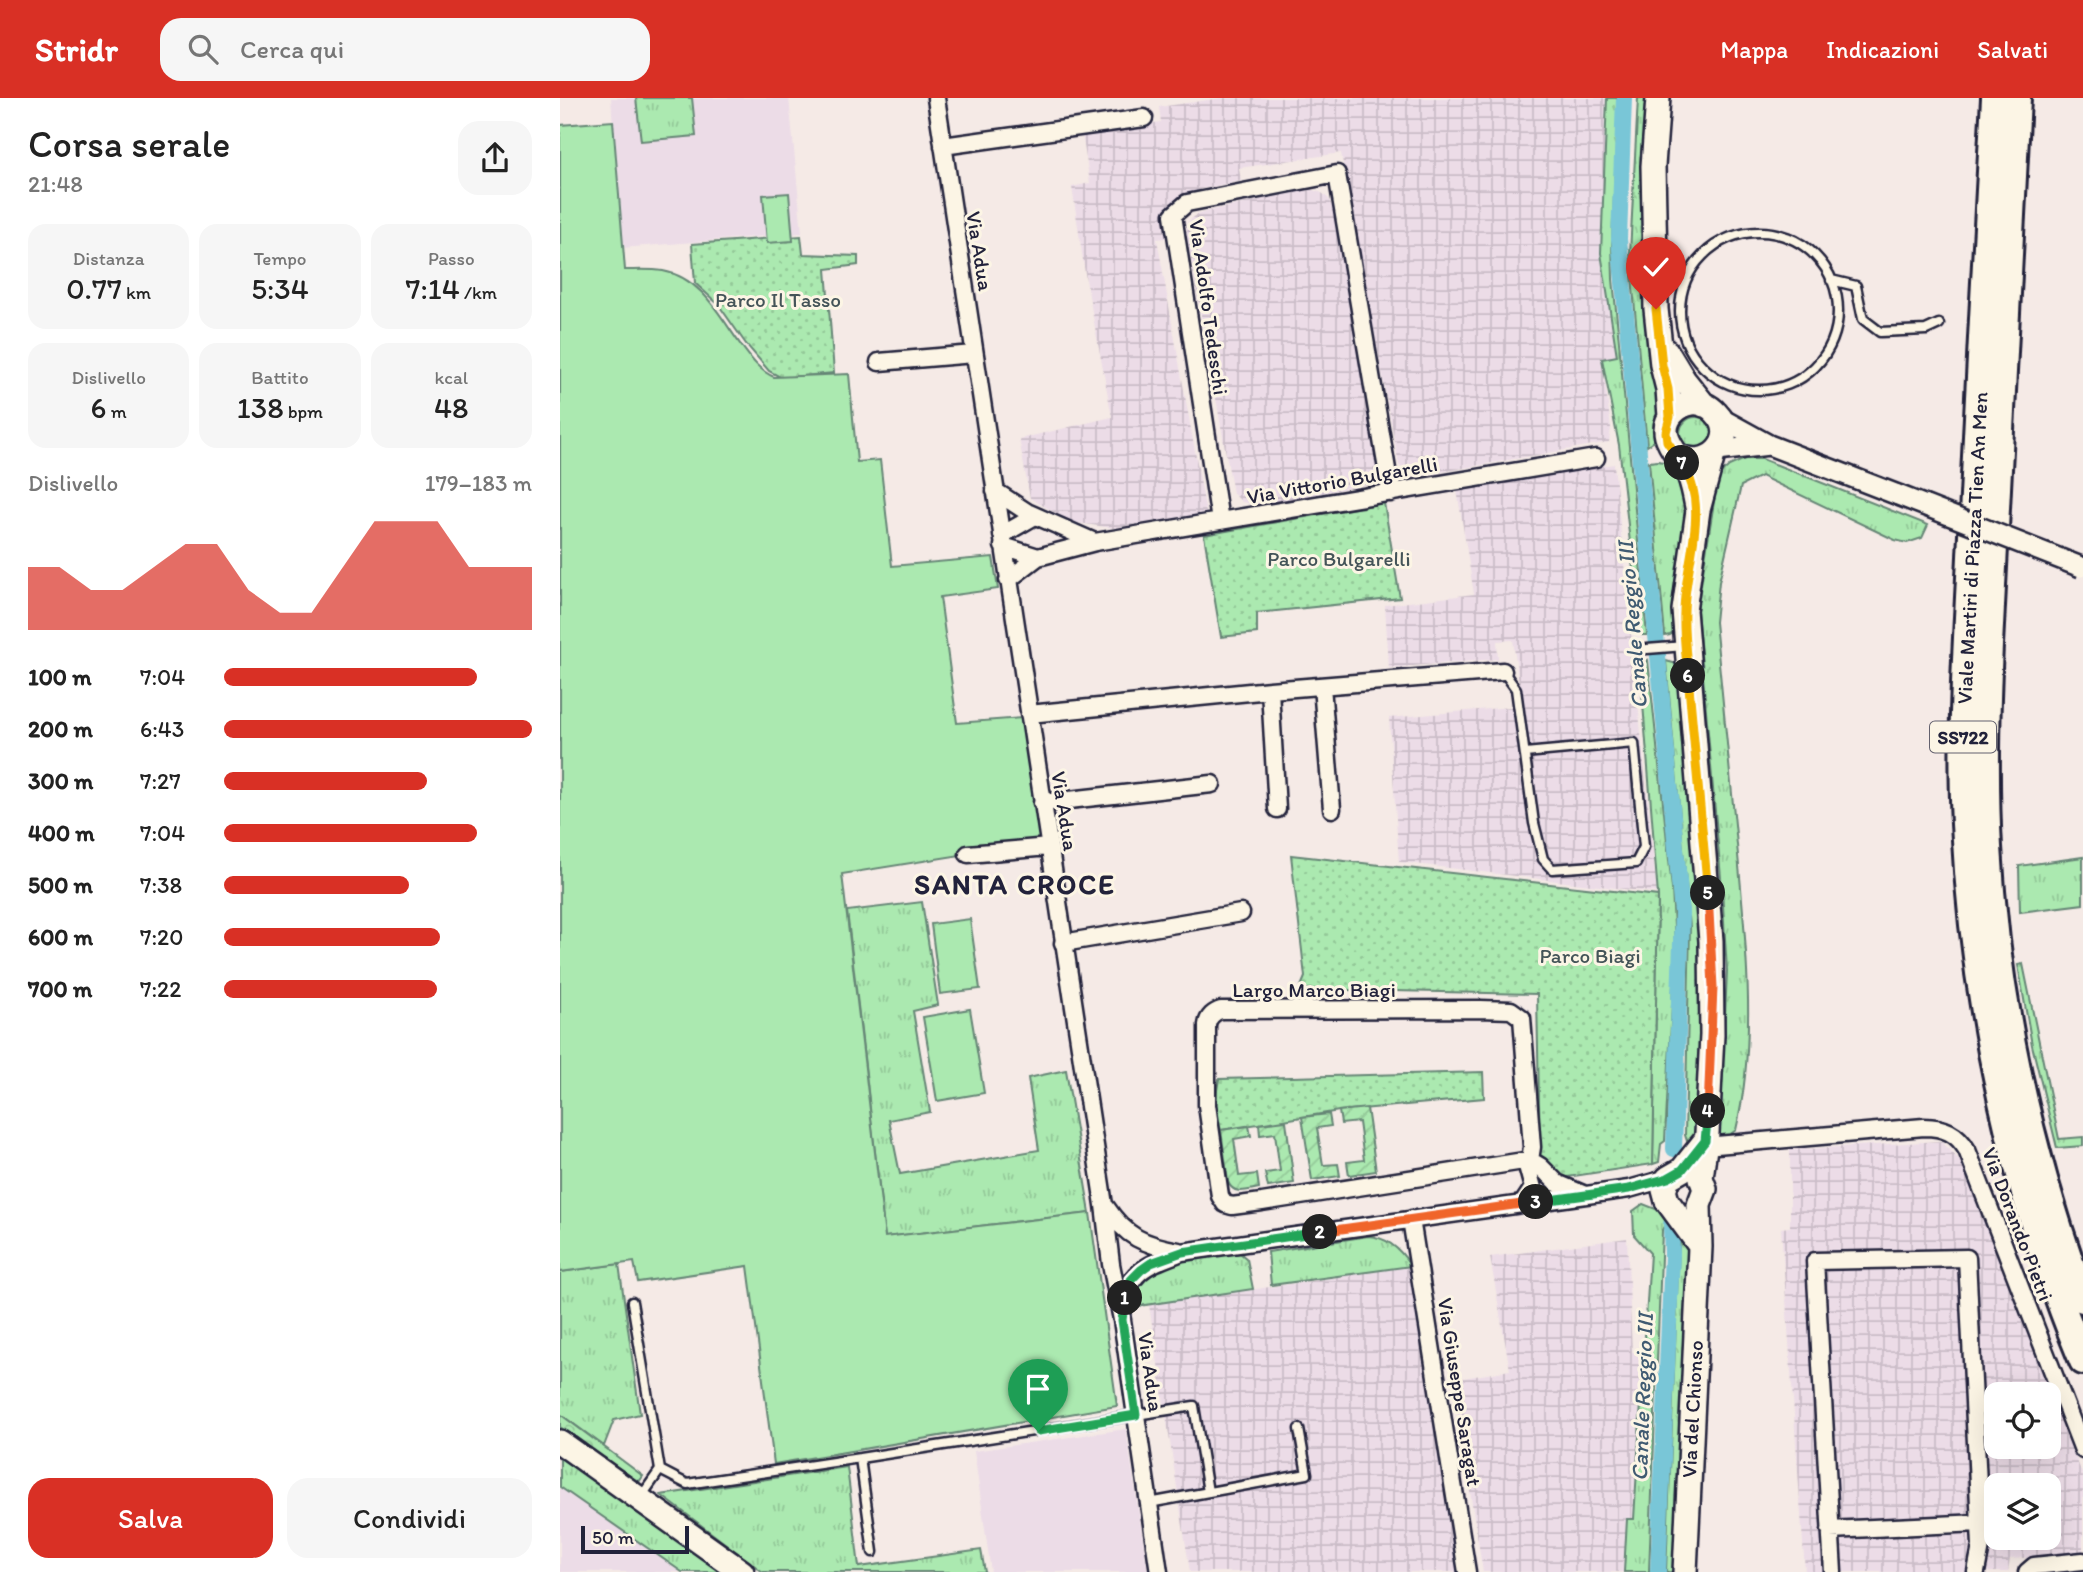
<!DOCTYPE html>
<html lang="it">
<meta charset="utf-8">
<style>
body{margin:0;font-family:Itim,sans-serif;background:#f6f6f6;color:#222;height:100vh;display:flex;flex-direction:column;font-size:26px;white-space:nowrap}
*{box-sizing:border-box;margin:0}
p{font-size:23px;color:#767676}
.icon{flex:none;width:38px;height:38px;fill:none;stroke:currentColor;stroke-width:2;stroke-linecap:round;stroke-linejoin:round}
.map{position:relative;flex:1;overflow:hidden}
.panel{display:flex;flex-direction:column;background:#fff;width:560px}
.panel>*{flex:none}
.fabs{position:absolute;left:1424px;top:1284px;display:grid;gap:14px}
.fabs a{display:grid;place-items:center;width:77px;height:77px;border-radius:14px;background:#fff;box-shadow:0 7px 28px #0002;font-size:35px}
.scale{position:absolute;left:21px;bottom:18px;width:108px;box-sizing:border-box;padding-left:7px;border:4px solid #22223b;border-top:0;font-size:19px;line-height:24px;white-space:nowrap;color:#22223b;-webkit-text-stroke:5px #fcf5e5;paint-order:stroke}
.pin{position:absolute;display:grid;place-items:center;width:60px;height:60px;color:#fff;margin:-72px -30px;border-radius:50% 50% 50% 0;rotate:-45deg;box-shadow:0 0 7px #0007}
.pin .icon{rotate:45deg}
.km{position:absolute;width:35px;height:35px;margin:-18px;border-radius:50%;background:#222;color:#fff;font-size:19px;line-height:35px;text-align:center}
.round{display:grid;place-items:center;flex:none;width:74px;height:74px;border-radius:21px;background:#f6f6f6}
.overview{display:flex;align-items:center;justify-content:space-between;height:119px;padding:0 28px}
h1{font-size:38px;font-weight:600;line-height:52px}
.stats{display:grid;grid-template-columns:repeat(3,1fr);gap:10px;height:119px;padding:7px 28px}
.stats div{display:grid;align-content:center;border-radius:18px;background:#f6f6f6;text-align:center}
.stats b{font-size:30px;font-weight:600}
.stats small{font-size:19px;font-weight:400}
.stats p{font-size:19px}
.chart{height:196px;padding:14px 28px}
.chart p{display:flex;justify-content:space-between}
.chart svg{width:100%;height:126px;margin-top:7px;fill:#d93025;opacity:.7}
.button{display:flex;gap:14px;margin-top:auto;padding:14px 28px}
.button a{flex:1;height:80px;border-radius:21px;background:#d93025;color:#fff;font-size:28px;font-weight:600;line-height:80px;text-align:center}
.button a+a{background:#f6f6f6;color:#222}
ul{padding:0 28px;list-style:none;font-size:23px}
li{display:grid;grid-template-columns:112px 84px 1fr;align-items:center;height:52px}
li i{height:18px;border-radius:9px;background:#d93025}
header{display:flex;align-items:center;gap:42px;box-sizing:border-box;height:98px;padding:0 35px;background:#d93025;color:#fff}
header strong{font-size:33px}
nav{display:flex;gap:38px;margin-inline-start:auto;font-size:24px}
.search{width:490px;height:63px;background:#f6f6f6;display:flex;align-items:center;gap:18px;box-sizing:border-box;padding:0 24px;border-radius:21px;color:#767676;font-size:26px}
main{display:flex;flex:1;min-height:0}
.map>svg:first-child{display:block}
.built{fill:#ecdce7}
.industrial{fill:url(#industrial-grid);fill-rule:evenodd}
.grass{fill:url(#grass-tufts);stroke:#668676;stroke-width:2}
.forest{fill:url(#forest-crowns);stroke:#668676;stroke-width:2}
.park{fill:url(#park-dots);stroke:#668676;stroke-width:2}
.garden{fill:url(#garden-furrows);stroke:#668676;stroke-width:2}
.pitch{fill:#abe9b0;stroke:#668676;stroke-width:2}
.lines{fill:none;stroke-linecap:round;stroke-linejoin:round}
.canal{stroke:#79c6d7;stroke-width:16}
.service-casing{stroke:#22223b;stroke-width:13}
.minor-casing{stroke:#22223b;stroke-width:21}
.tertiary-casing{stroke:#22223b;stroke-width:24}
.secondary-casing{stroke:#22223b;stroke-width:28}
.trunk-casing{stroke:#22223b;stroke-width:32}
.service{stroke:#fcf5e5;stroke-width:8}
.minor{stroke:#fcf5e5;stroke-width:16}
.tertiary{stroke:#fcf5e5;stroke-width:19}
.secondary{stroke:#fcf5e5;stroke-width:23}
.trunk{stroke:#fcf5e5;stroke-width:26}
.tertiary-bridge-casing{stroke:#22223b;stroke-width:24;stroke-linecap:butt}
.tertiary-bridge{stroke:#fcf5e5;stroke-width:19}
.split-1-casing{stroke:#fff;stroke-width:14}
.split-2-casing{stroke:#fff;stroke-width:14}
.split-3-casing{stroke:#fff;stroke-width:14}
.split-4-casing{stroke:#fff;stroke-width:14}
.split-5-casing{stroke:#fff;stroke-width:14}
.split-6-casing{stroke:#fff;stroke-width:14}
.split-7-casing{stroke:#fff;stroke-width:14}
.split-8-casing{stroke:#fff;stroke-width:14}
.split-1{stroke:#22a559;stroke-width:9}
.split-2{stroke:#22a559;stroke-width:9}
.split-3{stroke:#f0652b;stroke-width:9}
.split-4{stroke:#22a559;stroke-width:9}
.split-5{stroke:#f0652b;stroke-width:9}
.split-6{stroke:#f5b400;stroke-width:9}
.split-7{stroke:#f5b400;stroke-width:9}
.split-8{stroke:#f5b400;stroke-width:9}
.labels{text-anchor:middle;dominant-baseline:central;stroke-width:6;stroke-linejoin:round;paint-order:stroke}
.shield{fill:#fcf5e5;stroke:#63616e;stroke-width:2}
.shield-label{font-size:19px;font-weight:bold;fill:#22223b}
.street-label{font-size:21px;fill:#22223b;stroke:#fcf5e5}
.park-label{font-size:21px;fill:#445458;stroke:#fcf5e5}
.water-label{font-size:23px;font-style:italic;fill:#405b72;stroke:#fcf5e5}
.district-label{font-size:28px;font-weight:bold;letter-spacing:2px;fill:#22223b;stroke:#fcf5e5}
</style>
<header>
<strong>Stridr</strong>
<div class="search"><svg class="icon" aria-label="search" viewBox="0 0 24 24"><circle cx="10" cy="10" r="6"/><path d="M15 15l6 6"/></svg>Cerca qui</div>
<nav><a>Mappa</a><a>Indicazioni</a><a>Salvati</a></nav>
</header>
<main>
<section class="panel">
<div class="overview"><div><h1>Corsa serale</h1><p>21:48</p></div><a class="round"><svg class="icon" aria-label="share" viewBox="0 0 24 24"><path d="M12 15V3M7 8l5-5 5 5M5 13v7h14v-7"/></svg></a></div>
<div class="stats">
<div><p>Distanza</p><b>0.77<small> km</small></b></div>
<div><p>Tempo</p><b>5:34</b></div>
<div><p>Passo</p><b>7:14<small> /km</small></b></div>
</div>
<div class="stats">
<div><p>Dislivello</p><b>6<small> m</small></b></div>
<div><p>Battito</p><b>138<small> bpm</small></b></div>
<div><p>kcal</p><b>48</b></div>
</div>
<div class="chart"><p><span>Dislivello</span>179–183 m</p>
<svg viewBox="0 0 160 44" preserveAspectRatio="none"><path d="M0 44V22L10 22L20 30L30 30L40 22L50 14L60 14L70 30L80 38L90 38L100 22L110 6L120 6L130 6L140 22L150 22L160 22V44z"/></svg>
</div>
<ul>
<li><b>100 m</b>7:04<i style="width:82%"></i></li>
<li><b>200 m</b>6:43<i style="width:100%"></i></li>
<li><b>300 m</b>7:27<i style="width:66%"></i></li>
<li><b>400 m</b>7:04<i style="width:82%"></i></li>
<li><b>500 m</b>7:38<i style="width:60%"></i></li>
<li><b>600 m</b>7:20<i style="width:70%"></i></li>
<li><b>700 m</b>7:22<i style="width:69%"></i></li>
</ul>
<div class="button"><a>Salva</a><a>Condividi</a></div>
</section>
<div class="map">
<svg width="1523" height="1474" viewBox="0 0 1523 1474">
<defs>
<pattern id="industrial-grid" width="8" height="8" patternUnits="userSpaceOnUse" patternTransform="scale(1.75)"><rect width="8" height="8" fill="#ecdce7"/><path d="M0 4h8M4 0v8" fill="none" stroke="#cabcc7"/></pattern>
<pattern id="grass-tufts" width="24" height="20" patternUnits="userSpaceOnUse" patternTransform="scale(1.75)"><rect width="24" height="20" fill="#abe9b0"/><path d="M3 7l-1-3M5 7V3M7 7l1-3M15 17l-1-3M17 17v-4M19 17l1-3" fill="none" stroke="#93c898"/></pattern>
<pattern id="forest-crowns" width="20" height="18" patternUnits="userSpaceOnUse" patternTransform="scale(1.75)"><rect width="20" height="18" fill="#abe9b0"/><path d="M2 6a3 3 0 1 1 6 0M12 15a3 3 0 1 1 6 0" fill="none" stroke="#93c898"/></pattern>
<pattern id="park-dots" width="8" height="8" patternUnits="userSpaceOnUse" patternTransform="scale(1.75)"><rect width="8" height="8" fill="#abe9b0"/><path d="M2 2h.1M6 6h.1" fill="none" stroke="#93c898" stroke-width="1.8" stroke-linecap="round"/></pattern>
<pattern id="garden-furrows" width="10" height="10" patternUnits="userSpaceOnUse" patternTransform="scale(1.75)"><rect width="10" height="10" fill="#abe9b0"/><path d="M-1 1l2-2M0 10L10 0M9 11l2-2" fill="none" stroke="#93c898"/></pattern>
</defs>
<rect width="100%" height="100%" fill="#f5eae6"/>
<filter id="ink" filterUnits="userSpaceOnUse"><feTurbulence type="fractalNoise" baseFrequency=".0143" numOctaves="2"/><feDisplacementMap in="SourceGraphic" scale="14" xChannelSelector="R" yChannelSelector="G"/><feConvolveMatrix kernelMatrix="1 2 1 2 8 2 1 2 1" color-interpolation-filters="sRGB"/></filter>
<g filter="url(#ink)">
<path class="built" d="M51,0H229L242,135L62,150Z
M566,1331L588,1474H431L414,1353Z
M0,1389L122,1474H0Z"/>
<path class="industrial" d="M662,0H1047L1041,155L1057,258L1042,261L1051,330L1049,344L865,377L851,378L839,367L781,55L679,70L681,83L641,91L619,101L608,115L606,140L597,141L646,415L553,430L511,424L470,400L459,341L552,319L526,182L512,89L530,85L522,35L601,24L599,9Z
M750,91L762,95L769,101L775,116L820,373L817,381L808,386L698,407L682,404L673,395L626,134L629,123L639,115Z
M1054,366L1097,795L839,764L829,620L962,608L953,542L937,543L938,561L829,570L825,507L914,496L897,392Z
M1381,1043L1402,1065L1523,1378V1456L1450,1461L1448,1474H1245L1221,1130L1230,1129V1052ZM1437,1297H1489V1349H1437ZM1437,1388H1489V1440H1437Z
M1067,1140L1072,1254L1085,1255L1074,1421L1067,1422L1064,1474H923L892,1282L950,1272L930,1159Z
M851,1168L901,1474H630L589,1207Z"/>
<path class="grass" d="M76,0H132L136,38L81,43Z
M1047,0H1058L1052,145L1053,181L1087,537H1082L1080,533L1059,347L1042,261L1057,258L1041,155Z
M1078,0H1089L1096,285L1099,312L1093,344L1087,348L1070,156Z
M1120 335a16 16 0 1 1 32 0a16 16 0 1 1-32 0Z
M1185,361H1202L1368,427L1362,440L1347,445L1335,442L1201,378L1181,388L1159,484L1155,524C1163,602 1170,679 1178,757C1186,845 1197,944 1176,1032L1165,1040H1160V1031L1167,873L1162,791L1137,512L1158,378L1169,368Z
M1098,363L1109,365L1129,391L1117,532L1110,537L1105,538L1089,364Z
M1088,562L1112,791L1115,848L1105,1043L1101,1046L1099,1064L1093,1066L1098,798L1080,567Z
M1106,563L1121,567L1145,848L1140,1032L1127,1043L1125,1037L1130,829Z
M1523,759V806L1460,814L1459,768Z
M362,804L378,907L353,913L370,1014L329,1022L340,1076L479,1052L468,980L506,972L530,1115L325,1139L287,813Z
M1463,866L1499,1041L1523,1039V1048L1497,1050L1472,947L1458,867Z
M1083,1106L1101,1113L1107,1123L1102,1132L1089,1474H1064L1067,1421H1074L1090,1155L1074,1137L1073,1113Z
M808,1138C828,1139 841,1152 851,1168L711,1187L708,1154Z
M1124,1139L1134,1151L1121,1474H1106L1119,1149L1121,1142Z
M680,1155L687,1161L693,1191L572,1209C573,1199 575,1186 583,1179C602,1161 654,1159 680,1155Z
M59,1166L80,1316L54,1322L44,1348L0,1316V1174Z
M0,1359L167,1474H122L0,1389Z
M287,1369L299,1469L421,1452L425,1474H203L101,1397Z"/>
<path class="forest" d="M0,1316L83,1378L79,1384L0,1329Z"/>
<path class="park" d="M241,138L243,156L298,158V167L266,171L274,275L222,280L209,273L186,246L158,206L135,185L132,146Z
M824,405L840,500L697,515V535L661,539L644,437Z
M731,757L1098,798L1093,1066L1001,1080L980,1060L977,896L740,891L745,879Z
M923,974L924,1000L779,1013L661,1032C655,1016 655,998 659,981Z"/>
<path class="garden" d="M807,1010L816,1073L789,1077L787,1064L804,1062L799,1024L781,1026L779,1013Z
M769,1016L771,1028L757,1030L763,1067L778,1066L780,1078L752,1082L742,1019Z
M726,1023L734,1085L708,1089L705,1075L720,1073L715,1035L700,1037L699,1026Z
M689,1028L691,1038L674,1041L679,1078L697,1076L699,1090C687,1092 674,1098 668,1084L661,1032Z"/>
<path class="pitch" d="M53,23L65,172C77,172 90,171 103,173C143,180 161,221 183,250C192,262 200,273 214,279L289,276L297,364L320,362L332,468L433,459L438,491L380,499L397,625L462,620L481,744L282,776L325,1139L530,1115L557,1308L214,1366L188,1168L78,1184L74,1164L0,1174V27Z
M229,95L233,143L207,145L203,97Z
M410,821L420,891L380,896L371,826Z
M410,911L424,995L377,1003L363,919Z"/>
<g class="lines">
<path class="canal" d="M1064,0L1059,141L1122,815L1114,1051
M1098,1474L1112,1156L1111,1126"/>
<g class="service-casing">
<path id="service" d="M1120 213a79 79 0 1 1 158 0a79 79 0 1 1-158 0Z
M1271,182L1296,188L1303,221L1320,234L1366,232L1379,226
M1087,551L1125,548
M943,573L956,591L974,725L983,761L992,771L1076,765L1084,749L1074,645L965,655
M72,1204L100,1372
M81,1399L100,1372L127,1386L300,1360
M589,1405L747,1376L739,1331
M313,1454L300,1360L634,1308L648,1394"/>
</g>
<g class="minor-casing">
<path id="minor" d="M376,0L544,1107L551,1166L562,1222L599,1474
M383,48L584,20
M319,264L414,256
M435,393L467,414L535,444
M660,423L613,117L627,105L777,76L831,395
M442,437L475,418
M443,448L478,459
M448,482L478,459L535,444L1036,360
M762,588L772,711
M710,592L717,711
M469,616L710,592L943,573
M482,705L652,686
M408,756L489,749
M503,845L681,815
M921,911L951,912L962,920L972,1049L970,1062L702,1104L672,1108L665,1106L660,1098L647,1007V927C648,919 654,914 661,912Z
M1145,1048L1364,1029C1384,1029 1397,1035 1407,1052L1523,1352
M963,1105L973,1090L967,1068L970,1062L980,1068L997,1085L1023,1096
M546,1109C566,1139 584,1147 619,1153
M851,1121L907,1474
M563,1211C568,1172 588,1167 622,1154L1069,1091L1108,1080
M1270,1432L1420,1425
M1273,1474L1255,1163L1407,1160L1421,1448L1416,1474
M1467,1474L1474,1468L1523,1463"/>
</g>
<g class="tertiary-casing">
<path id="tertiary" d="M1160,320L1209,347L1338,397
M1157,353L1209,347"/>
</g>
<g class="secondary-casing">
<path id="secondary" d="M1098,0L1093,68L1096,211L1102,267L1108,291L1110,319
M1107,254L1124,282L1144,307
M1116,356C1147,376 1181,340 1156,315C1150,308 1141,304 1132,305C1124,306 1118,310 1113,315C1093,338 1121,357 1129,377C1133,387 1135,398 1137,409
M1140,1148L1107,1103L1104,1092L1108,1080L1122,1072L1145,1043
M0,1344L182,1474
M1125,1474L1140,1149L1139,1107L1145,1091L1141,1080L1147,1035L1152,937L1151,843L1124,512L1138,412L1153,357"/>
</g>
<g class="trunk-casing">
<path id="trunk" d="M1435,0C1427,146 1419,291 1412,437C1408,533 1400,629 1405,726C1414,908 1453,1094 1523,1263
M1457,0L1429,547C1426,614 1424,682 1428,749C1436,902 1470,1058 1523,1201"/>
</g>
<use href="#service" class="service"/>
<use href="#minor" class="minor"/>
<use href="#tertiary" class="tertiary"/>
<use href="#secondary" class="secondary"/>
<use href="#trunk" class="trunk"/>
<g class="tertiary-bridge-casing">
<path id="tertiary-bridge" d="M1338,397L1521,469"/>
</g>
<use href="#tertiary-bridge" class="tertiary-bridge"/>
</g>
</g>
<g class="lines" filter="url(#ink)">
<g class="split-1-casing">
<path id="split-1" d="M478,1333L576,1317L562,1222L565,1200"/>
</g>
<g class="split-2-casing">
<path id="split-2" d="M565,1200L571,1182L581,1172L591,1165L622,1154L760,1134"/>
</g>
<g class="split-3-casing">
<path id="split-3" d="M760,1134L976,1104"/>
</g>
<g class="split-4-casing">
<path id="split-4" d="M976,1104L1069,1091L1108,1080L1122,1072L1145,1043L1148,1013"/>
</g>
<g class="split-5-casing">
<path id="split-5" d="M1148,795L1153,889L1148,1013"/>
</g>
<g class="split-6-casing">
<path id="split-6" d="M1128,578L1148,795"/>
</g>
<g class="split-7-casing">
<path id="split-7" d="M1122,365C1151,411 1125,463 1124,513C1123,535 1126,557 1128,578"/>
</g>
<g class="split-8-casing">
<path id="split-8" d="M1096,211L1102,267L1108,291L1110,319L1106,334L1107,343L1122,365"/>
</g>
<use href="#split-1" class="split-1"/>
<use href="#split-2" class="split-2"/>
<use href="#split-3" class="split-3"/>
<use href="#split-4" class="split-4"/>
<use href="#split-5" class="split-5"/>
<use href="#split-6" class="split-6"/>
<use href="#split-7" class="split-7"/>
<use href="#split-8" class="split-8"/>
</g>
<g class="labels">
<rect class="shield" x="1370" y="623.5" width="66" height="31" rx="5"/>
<g class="shield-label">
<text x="1403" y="639">SS722</text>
</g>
<g class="street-label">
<text transform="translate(420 153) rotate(81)">Via Adua</text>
<text transform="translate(649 209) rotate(82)">Via Adolfo Tedeschi</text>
<text transform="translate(782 382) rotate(-10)">Via Vittorio Bulgarelli</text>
<text transform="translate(1412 450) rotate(-87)">Viale Martiri di Piazza Tien An Men</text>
<text transform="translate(505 713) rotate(81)">Via Adua</text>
<text x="754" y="891">Largo Marco Biagi</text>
<text transform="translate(1458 1126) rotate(69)">Via Dorando Pietri</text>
<text transform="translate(591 1274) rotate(82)">Via Adua</text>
<text transform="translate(900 1294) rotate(81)">Via Giuseppe Saragat</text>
<text transform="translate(1132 1311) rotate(-87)">Via del Chionso</text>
</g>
<g class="park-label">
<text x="218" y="201">Parco Il Tasso</text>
<text x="779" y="460">Parco Bulgarelli</text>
<text x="1030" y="857">Parco Biagi</text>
</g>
<g class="water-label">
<text transform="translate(1072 527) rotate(-95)">Canale Reggio III</text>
<text transform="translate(1082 1299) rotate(-88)">Canale Reggio III</text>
</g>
<g class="district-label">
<text x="455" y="786">SANTA CROCE</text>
</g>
</g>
</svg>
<div class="fabs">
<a><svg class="icon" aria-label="locate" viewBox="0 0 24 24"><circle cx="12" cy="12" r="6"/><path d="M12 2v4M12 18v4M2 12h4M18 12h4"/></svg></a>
<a><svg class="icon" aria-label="layers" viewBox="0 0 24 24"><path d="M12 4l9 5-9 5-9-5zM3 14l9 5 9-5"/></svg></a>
</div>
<div class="scale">50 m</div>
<div class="pin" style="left:478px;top:1333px;background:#1e9e55"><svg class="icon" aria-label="arrive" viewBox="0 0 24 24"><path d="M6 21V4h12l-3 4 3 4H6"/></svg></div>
<div class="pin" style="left:1096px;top:211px;background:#d93025"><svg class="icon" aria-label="check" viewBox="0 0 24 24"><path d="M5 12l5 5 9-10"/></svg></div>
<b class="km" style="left:565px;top:1200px">1</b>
<b class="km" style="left:760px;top:1134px">2</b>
<b class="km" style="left:976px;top:1104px">3</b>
<b class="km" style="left:1148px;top:1013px">4</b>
<b class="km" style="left:1148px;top:795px">5</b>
<b class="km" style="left:1128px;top:578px">6</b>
<b class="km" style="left:1122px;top:365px">7</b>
</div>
</main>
